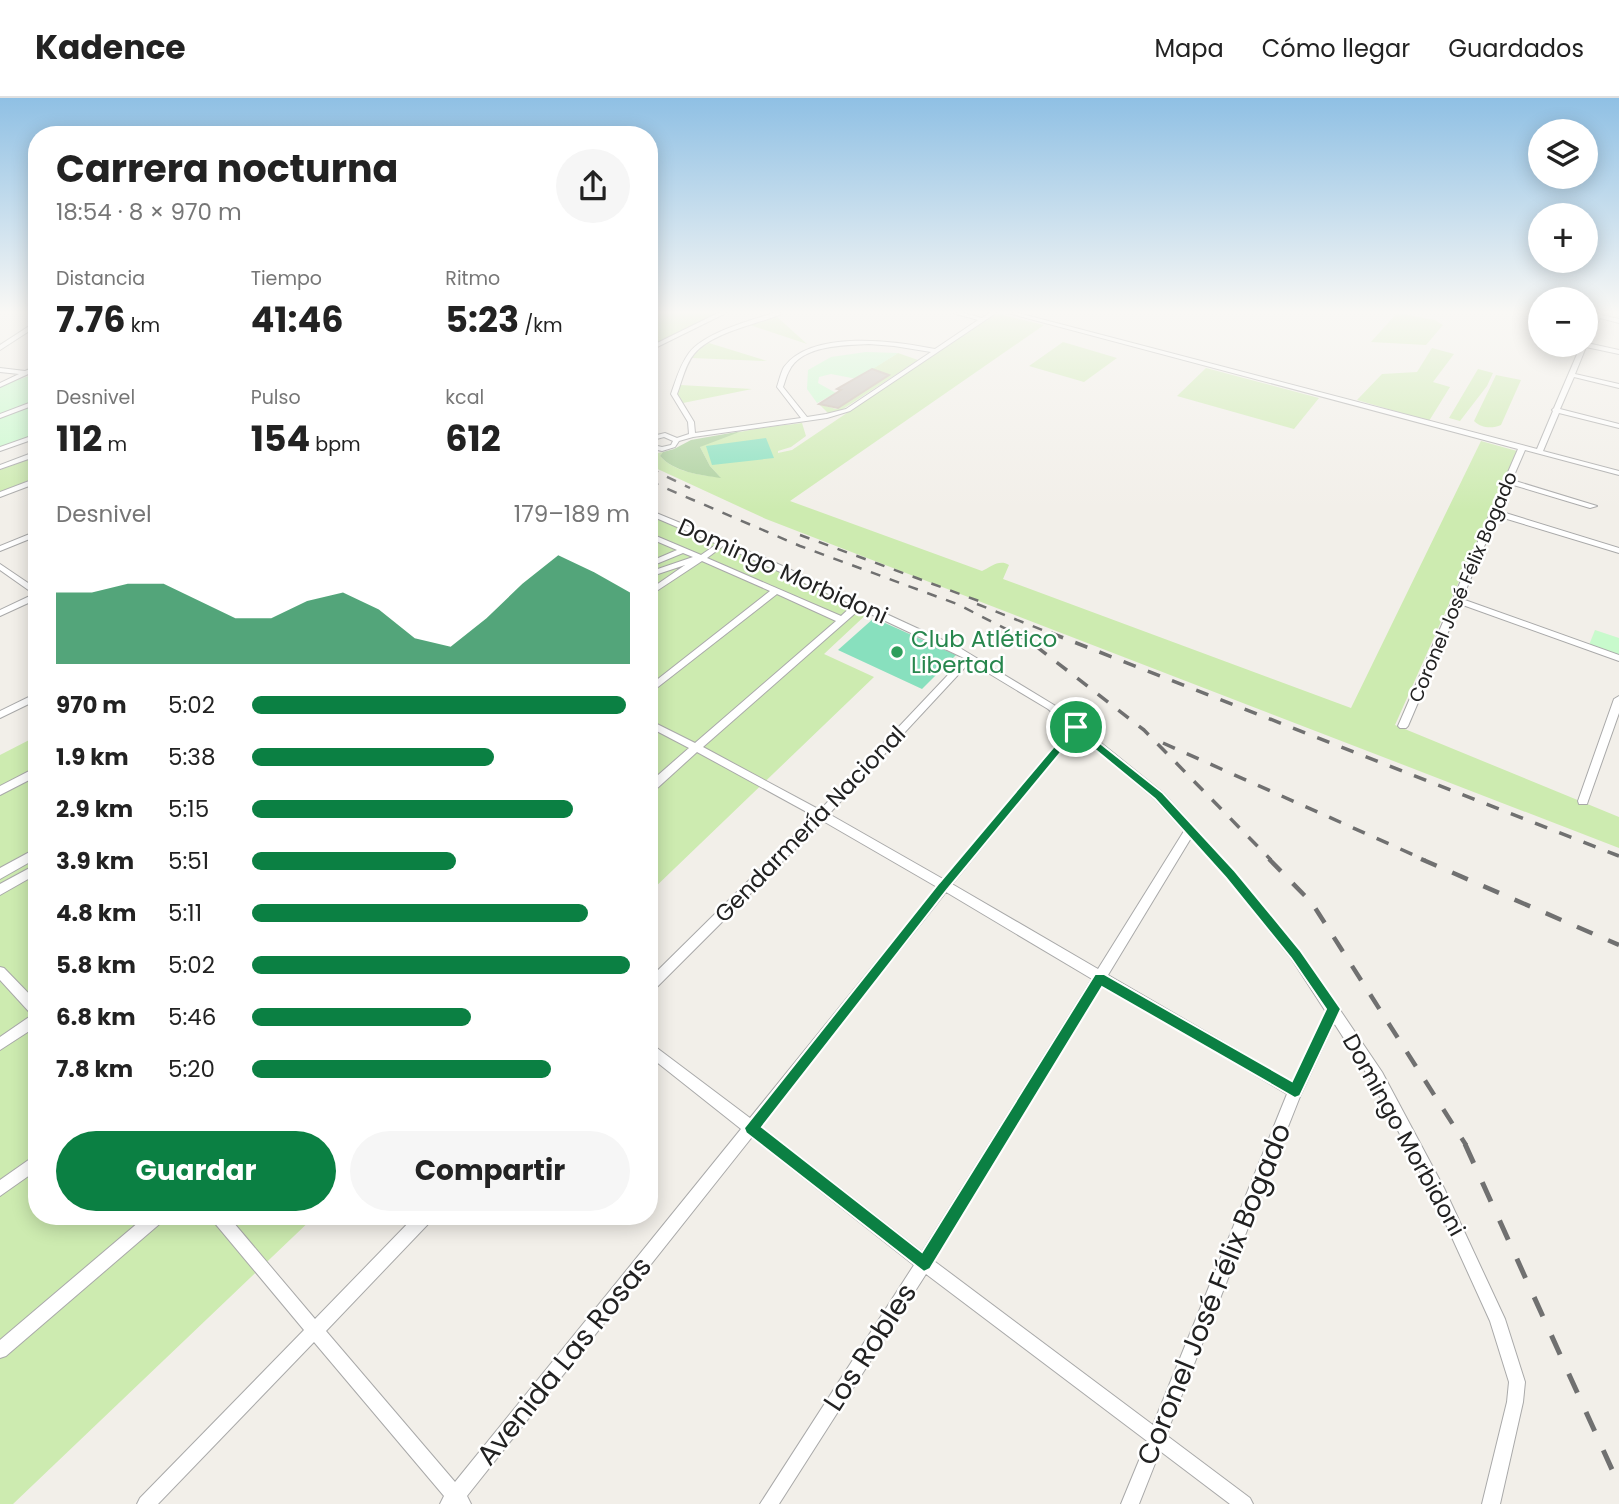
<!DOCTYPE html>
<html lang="es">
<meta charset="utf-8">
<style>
body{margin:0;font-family:Poppins,sans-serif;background:#f6f6f6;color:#222;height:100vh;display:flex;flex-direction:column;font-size:26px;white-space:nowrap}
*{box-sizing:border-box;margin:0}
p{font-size:23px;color:#767676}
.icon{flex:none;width:38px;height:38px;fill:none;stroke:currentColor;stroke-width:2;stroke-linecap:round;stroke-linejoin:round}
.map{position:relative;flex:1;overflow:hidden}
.sheet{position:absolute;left:28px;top:28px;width:630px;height:1099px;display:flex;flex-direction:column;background:#fff;border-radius:28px;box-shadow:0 4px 18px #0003}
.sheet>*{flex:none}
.fabs{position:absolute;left:1528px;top:21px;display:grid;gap:14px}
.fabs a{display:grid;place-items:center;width:70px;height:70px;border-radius:50%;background:#fff;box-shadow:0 4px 18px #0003;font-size:35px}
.pin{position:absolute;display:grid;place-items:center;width:60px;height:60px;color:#fff;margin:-30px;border:4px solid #fff;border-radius:50%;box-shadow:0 2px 7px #0007}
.round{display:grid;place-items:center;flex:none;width:74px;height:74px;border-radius:37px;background:#f6f6f6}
.summary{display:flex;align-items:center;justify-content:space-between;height:119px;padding:0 28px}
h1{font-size:38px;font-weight:700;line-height:52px}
.stats{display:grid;grid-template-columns:repeat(3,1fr);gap:10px;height:119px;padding:7px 28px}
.stats div{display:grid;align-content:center}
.stats b{font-size:35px;font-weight:700}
.stats small{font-size:19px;font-weight:400}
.stats p{font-size:19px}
.chart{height:196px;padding:14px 28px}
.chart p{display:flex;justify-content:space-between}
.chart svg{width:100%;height:126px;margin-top:7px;fill:#0b8043;opacity:.7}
.primary-button{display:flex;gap:14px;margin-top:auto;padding:14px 28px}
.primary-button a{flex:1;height:80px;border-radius:42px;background:#0b8043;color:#fff;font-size:28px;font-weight:700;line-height:80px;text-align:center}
.primary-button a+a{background:#f6f6f6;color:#222}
ul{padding:0 28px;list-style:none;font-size:23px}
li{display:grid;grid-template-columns:112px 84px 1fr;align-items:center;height:52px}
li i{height:18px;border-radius:9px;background:#0b8043}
header{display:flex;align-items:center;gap:42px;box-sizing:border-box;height:98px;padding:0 35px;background:#fff;border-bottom:2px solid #e0e0e0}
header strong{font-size:33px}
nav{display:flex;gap:38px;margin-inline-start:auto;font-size:24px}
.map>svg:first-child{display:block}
.grass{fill:#cdebb0}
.forest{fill:#add19e}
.park{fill:#c8facc}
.pitch{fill:#88e0be}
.building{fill:#c7bfb8;stroke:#c4b6ab;stroke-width:2}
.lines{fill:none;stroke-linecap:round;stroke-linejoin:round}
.minor-casing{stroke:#a9a9a9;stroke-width:2}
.minor{fill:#fff;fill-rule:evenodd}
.rail-far3{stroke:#707070;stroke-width:2.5;stroke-dasharray:10 10;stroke-linecap:butt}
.rail-far2{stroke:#707070;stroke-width:3.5;stroke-dasharray:13 13;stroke-linecap:butt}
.rail-far1{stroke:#707070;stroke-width:4.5;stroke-dasharray:17 17;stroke-linecap:butt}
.rail{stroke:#707070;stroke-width:5;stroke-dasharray:21 21;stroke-linecap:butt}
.route{fill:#0b8043;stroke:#fff;stroke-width:2;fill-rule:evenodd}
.leisure-dot{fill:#2e9e5b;stroke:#fff;stroke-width:2.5}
.labels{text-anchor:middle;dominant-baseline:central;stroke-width:5;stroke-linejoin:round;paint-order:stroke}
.far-street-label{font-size:19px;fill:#222;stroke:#fff}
.street-label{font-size:23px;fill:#222;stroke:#fff}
.leisure-label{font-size:23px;fill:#27864d;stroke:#fff;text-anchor:start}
.near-street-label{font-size:28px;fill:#222;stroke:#fff}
</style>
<header>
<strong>Kadence</strong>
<nav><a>Mapa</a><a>Cómo llegar</a><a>Guardados</a></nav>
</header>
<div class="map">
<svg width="1619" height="1406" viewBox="0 0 1619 1406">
<rect width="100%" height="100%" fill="#f2efe9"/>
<path class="grass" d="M649,215H717L649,249Z
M995,215L1044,227L790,403L982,473C991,469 999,461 1009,467L1003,481L1351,610L1481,343L1517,353L1395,627L1619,719V750L766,421L649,367V357L663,354L660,358C674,374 699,377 720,379L710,368L700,349C725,332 772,329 802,325L806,338L791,349L778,353V355L792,352Z
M1397,215L1435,222L1443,227L1426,247L1371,244Z
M775,217L807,246L747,226Z
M1063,244L1117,260L1084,284L1029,268Z
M709,245L767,263L692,260L698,251Z
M1432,250L1454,256L1433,284L1450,289L1429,323L1357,302L1382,276L1417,274Z
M898,255L918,262L840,313L829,316L819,306L836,311L888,277L872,271Z
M1206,270L1319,300L1294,331L1177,298Z
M1478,271L1493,275L1487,288L1460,323L1449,320Z
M1496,277L1521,282L1501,327C1492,331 1481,330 1474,323Z
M680,287L752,291L683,305L676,296Z
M37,358V379L0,394V372Z
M649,413L871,512L824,556L874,579L649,795Z
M37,638V1118H315L13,1406H0V657Z"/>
<path class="forest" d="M742,333L700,349L710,368L721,380C700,377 674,374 660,358L663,354L674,351L691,342Z"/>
<path class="park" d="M866,254L898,255L857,281L831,276L819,279L818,285L836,295L817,305L807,291L808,272L831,259Z
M29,278L37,279V303L0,316V288Z
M37,306V336L0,350V319Z
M1595,532L1619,540V558L1589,547Z"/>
<path class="pitch" d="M766,340L774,360L712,367L706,348Z
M874,520L956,557L922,591L838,552Z"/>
<path class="building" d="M872,271L889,277L838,310L819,306L841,292L837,291Z"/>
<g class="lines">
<g class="minor-casing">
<path id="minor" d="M718,215H726L649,253V249Z
M774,215H784C759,226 712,234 694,256C685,267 682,283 677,296L694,324L695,335L801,320L777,289C779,283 781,274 784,269C812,231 896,243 935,251L978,222L953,215H963L982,220L989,215H996L850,313L827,320L693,339L679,343L675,349L662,353L649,350V346L662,349L671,347L673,343L664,339L649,343V339L665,335L677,340L689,336L688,324L671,296C676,282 680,267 689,255C704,235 750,222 774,215ZM869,246L894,248L931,254L846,311L826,316L807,319L783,289C785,284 786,278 789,273C801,247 845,247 869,246Z
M1008,215H1018L1537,351L1553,313L1552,312L1554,310L1581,247H1586V239L1595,219L1586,217V215H1602L1601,217L1619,221V225L1600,220L1587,245L1619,252V256L1586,249L1575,276L1619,286V290L1574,279L1560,311L1619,326V330L1559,315L1543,353L1619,373V377L1525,352L1512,382L1597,408L1590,410L1510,386L1499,413L1619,450V455L1497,418L1462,501L1619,557V563L1460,506L1408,628L1406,630H1400L1398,628L1518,351Z
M37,223V228L0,252V247Z
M37,268V272L0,289V285L19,276L0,274V270L25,273Z
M37,302V306L0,320V316Z
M37,336V340L0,353V349Z
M37,353V358L0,371V367Z
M37,380V385L0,399V394Z
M649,412L765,460L960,550L1054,607L1163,695L1234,773L1299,852L1335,906L1338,907L1340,912L1382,974L1444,1090L1505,1221L1525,1284L1523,1304L1500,1406H1482L1507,1304L1509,1284L1490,1223L1434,1100L1372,984L1334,925L1301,996L1166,1337L1250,1400L1253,1406H1230L1160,1353L1139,1406H1121L1147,1343L926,1176L779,1406H760L914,1167L752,1039L467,1398L471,1406H440L444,1398L314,1244L158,1406H137L140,1400L304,1232L213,1123L211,1118H228L315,1221L415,1118H433L431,1123L326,1233L455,1384L741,1031L649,958V944L750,1020L937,789L823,723L653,893L649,894V881L814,718L697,654L653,694L649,695V685L689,650L649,629V622L695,645L836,523L777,496L649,596V588L770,493L702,463L649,498V492L685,467L649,479V474L693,459L683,455L649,469V464L677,452L649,440V435L701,457L717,446L649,417ZM723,448L853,507L841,518L707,460ZM860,511L964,560L820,712L703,649ZM970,564L1048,611L1070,630L943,781L829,716ZM1076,635L1155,701L1184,733L1098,871L952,786ZM1191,740L1226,779L1291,860L1326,914L1292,984L1108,877ZM946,794L1092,881L922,1154L760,1028ZM1102,886L1287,996L1153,1327L934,1163Z
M37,433V438L0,453V448Z
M0,466L37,491V501L0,518V512L34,496L0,472Z
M37,595V602L0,620V613Z
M1619,598V615L1588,703L1587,706H1579L1578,703L1614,601Z
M37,669V678L0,697V688Z
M37,750V760L0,781V770Z
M37,766V776L0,797V786Z
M0,869L4,870L37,904V928L0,952V939L32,917L0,882Z
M37,1056V1072L0,1098V1082Z
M146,1118H165L163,1123L6,1258L0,1260V1242Z"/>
</g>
<use href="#minor" class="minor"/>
<path class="rail-far3" d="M649,370L690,390
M649,383L800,448L957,506L1018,537
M800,437L987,506
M977,506L1055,537"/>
<path class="rail-far2" d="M1014,535L1028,542L1144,632L1271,762
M1051,535L1619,758
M1163,645L1425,762"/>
<path class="rail-far1" d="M1269,761L1312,805L1466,1047
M1421,761L1619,847"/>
<path class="rail" d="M1465,1046L1619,1387"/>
</g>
<linearGradient id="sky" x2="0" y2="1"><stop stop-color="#8fc0e4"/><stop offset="0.52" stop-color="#f9f8f5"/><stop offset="1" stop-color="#f9f8f5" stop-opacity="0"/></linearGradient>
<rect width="1619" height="412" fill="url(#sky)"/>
<path class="route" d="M1076,626L1163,695L1235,773L1300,852L1341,911L1300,998L1295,1000L1102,889L930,1171L924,1174L746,1035L744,1030L939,785L1072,627ZM1076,636L1155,701L1226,780L1291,860L1326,911L1292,983L1104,876H1095L922,1154L762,1029L947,792Z"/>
<circle class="leisure-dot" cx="897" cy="554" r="7"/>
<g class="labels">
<g class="far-street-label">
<text transform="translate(1463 489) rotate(-67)">Coronel José Félix Bogado</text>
</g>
<g class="street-label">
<text transform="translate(783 473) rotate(24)">Domingo Morbidoni</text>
<text transform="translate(810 726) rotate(-46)">Gendarmería Nacional</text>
<text transform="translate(1404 1037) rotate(61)">Domingo Morbidoni</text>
</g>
<g class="leisure-label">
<text x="911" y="541">Club Atlético<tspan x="911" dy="26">Libertad</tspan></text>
</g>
<g class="near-street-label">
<text transform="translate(1214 1196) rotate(-68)">Coronel José Félix Bogado</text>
<text transform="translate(870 1249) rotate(-57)">Los Robles</text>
<text transform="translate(564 1263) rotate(-51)">Avenida Las Rosas</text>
</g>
</g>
</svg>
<div class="fabs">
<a><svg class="icon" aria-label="layers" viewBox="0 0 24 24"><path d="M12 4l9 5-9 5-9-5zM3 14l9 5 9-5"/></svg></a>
<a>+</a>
<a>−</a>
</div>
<div class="pin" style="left:1076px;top:629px;background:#1e9e55"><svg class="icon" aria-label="arrive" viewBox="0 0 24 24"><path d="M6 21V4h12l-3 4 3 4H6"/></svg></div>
<section class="sheet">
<div class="summary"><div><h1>Carrera nocturna</h1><p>18:54 · 8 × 970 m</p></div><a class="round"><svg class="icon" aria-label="share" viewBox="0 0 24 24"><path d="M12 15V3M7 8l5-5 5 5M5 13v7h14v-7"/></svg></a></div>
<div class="stats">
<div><p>Distancia</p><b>7.76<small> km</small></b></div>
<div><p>Tiempo</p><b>41:46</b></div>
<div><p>Ritmo</p><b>5:23<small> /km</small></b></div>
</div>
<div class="stats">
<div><p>Desnivel</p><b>112<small> m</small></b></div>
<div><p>Pulso</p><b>154<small> bpm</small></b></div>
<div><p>kcal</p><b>612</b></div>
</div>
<div class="chart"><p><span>Desnivel</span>179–189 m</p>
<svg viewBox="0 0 160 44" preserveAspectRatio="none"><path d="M0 44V19L10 19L20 16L30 16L40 22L50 28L60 28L70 22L80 19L90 25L100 35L110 38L120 28L130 16L140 6L150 12L160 19V44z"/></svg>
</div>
<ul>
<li><b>970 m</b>5:02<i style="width:99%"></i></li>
<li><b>1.9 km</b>5:38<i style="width:64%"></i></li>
<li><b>2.9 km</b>5:15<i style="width:85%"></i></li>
<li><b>3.9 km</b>5:51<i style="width:54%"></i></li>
<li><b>4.8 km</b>5:11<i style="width:89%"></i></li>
<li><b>5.8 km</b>5:02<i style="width:100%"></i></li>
<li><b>6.8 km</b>5:46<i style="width:58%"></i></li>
<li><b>7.8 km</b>5:20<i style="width:79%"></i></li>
</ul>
<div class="primary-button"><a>Guardar</a><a>Compartir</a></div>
</section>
</div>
